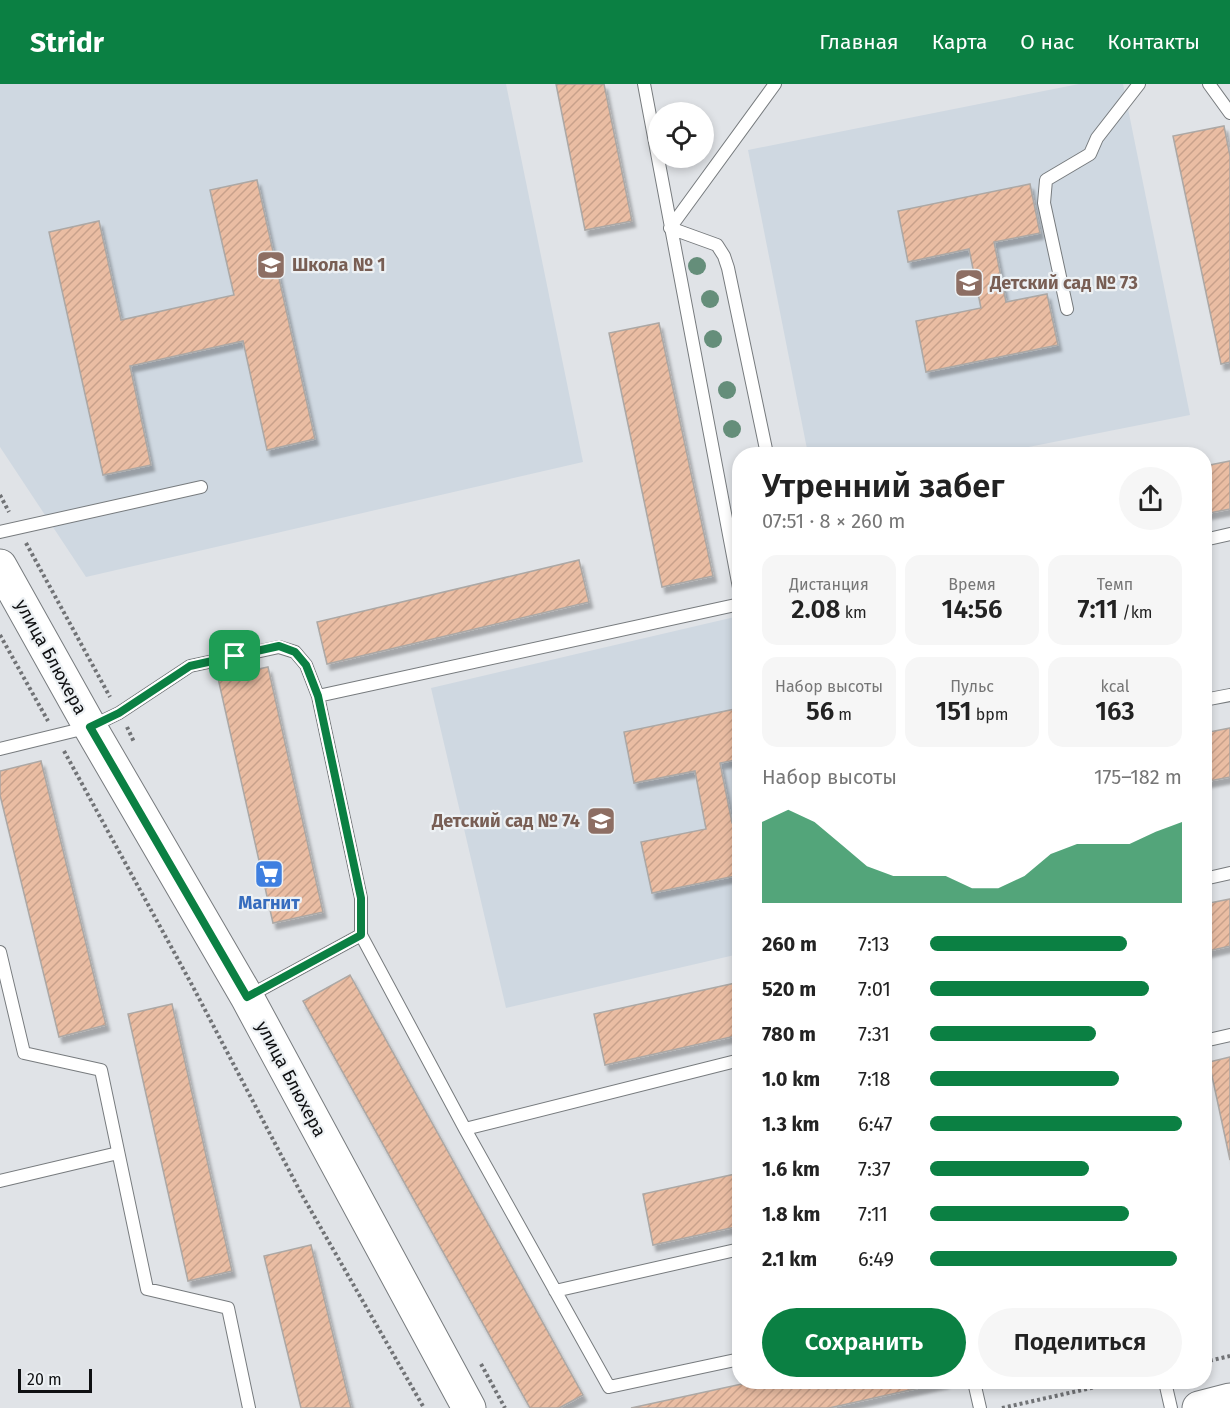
<!DOCTYPE html>
<html lang="ru">
<meta charset="utf-8">
<style>
body{margin:0;font-family:"Fira Sans",sans-serif;background:#f6f6f6;color:#222;height:100vh;display:flex;flex-direction:column;font-size:22px;white-space:nowrap}
*{box-sizing:border-box;margin:0}
p{font-size:20px;color:#767676}
.icon{flex:none;width:33px;height:33px;fill:none;stroke:currentColor;stroke-width:2;stroke-linecap:round;stroke-linejoin:round}
.map{position:relative;flex:1;overflow:hidden}
.side{position:absolute;left:732px;top:363px;width:480px;height:942px;display:flex;flex-direction:column;background:#fff;border-radius:24px;box-shadow:0 3px 9px #0003}
.side>*{flex:none}
.buttons{position:absolute;left:648px;top:18px;display:grid;gap:12px}
.buttons a{display:grid;place-items:center;width:66px;height:66px;border-radius:50%;background:#fff;box-shadow:0 3px 9px #0003;font-size:30px}
.scale{position:absolute;left:18px;bottom:15px;width:74px;box-sizing:border-box;padding-left:6px;border:3px solid #0f1012;border-top:0;font-size:16px;line-height:21px;white-space:nowrap;color:#0f1012;-webkit-text-stroke:4px #edf1f4;paint-order:stroke}
.pin{position:absolute;display:grid;place-items:center;width:51px;height:51px;color:#fff;margin:-26px;border-radius:12px;box-shadow:0 3px 9px #0006}
.round{display:grid;place-items:center;flex:none;width:63px;height:63px;border-radius:32px;background:#f6f6f6}
.overview{display:flex;align-items:center;justify-content:space-between;height:102px;padding:0 30px}
h1{font-size:33px;font-weight:600;line-height:45px}
.figures{display:grid;grid-template-columns:repeat(3,1fr);gap:9px;height:102px;padding:6px 30px}
.figures div{display:grid;align-content:center;border-radius:15px;background:#f6f6f6;text-align:center}
.figures b{font-size:26px;font-weight:600}
.figures small{font-size:16px;font-weight:400}
.figures p{font-size:16px}
.chart{height:168px;padding:12px 30px}
.chart p{display:flex;justify-content:space-between}
.chart svg{width:100%;height:108px;margin-top:6px;fill:#0b8043;opacity:.7}
.primary-button{display:flex;gap:12px;margin-top:auto;padding:12px 30px}
.primary-button a{flex:1;height:69px;border-radius:36px;background:#0b8043;color:#fff;font-size:24px;font-weight:600;line-height:69px;text-align:center}
.primary-button a+a{background:#f6f6f6;color:#222}
ul{padding:0 30px;list-style:none;font-size:20px}
li{display:grid;grid-template-columns:96px 72px 1fr;align-items:center;height:45px}
li i{height:15px;border-radius:8px;background:#0b8043}
header{display:flex;align-items:center;gap:36px;box-sizing:border-box;height:84px;padding:0 30px;background:#0b8043;color:#fff}
header strong{font-size:28px}
nav{display:flex;gap:33px;margin-inline-start:auto;font-size:21px}
.map>svg:first-child{display:block}
.built{fill:#cfd8e1}
.building{fill:url(#building-hatch);stroke:#aca8a5;stroke-width:1.5;filter:url(#shadow)}
.lines{fill:none;stroke-linecap:round;stroke-linejoin:round}
.lane-casing{stroke:#777b7e;stroke-width:14}
.secondary-casing{stroke:#777b7e;stroke-width:35}
.path{stroke:#717376;stroke-width:4;stroke-dasharray:3 3;stroke-linecap:butt}
.lane{stroke:#fff;stroke-width:12}
.secondary{stroke:#fff;stroke-width:33}
.tree{fill:#658e7a}
.route-casing{stroke:#fff;stroke-width:12}
.route{stroke:#0b8043;stroke-width:8}
.labels{text-anchor:middle;dominant-baseline:central;stroke-width:4.5;stroke-linejoin:round;paint-order:stroke}
.education-label{font-size:18px;font-weight:bold;fill:#785e54;stroke:#edf1f4;text-anchor:start}
.street-label{font-size:18px;fill:#0f1012;stroke:#edf1f4}
.shop-label{font-size:18px;font-weight:bold;fill:#366cbe;stroke:#edf1f4}
</style>
<header>
<strong>Stridr</strong>
<nav><a>Главная</a><a>Карта</a><a>О нас</a><a>Контакты</a></nav>
</header>
<div class="map">
<svg width="1230" height="1324" viewBox="0 0 1230 1324">
<defs>
<pattern id="building-hatch" width="6" height="6" patternUnits="userSpaceOnUse" patternTransform="scale(1.5)"><rect width="6" height="6" fill="#eabda3"/><path d="M-1 1l2-2M0 6l6-6M5 7l2-2" fill="none" stroke="#c8a18b"/></pattern>
<filter id="shadow"><feDropShadow dx="3.5" dy="6" stdDeviation="1.5" flood-color="#0004"/></filter>
</defs>
<rect width="100%" height="100%" fill="#e0e3e7"/>
<path class="built" d="M0,0H506L583,378L86,493L0,363Z
M1079,0H1123L1190,331L993,370H808L748,66Z
M739,532V870L506,924L431,604Z"/>
<path class="building" d="M556,0H604L632,137L585,146Z
M1224,42L1230,72V278L1221,280L1173,52Z
M257,96L315,355L267,366L243,257L130,282L151,381L103,391L49,148L99,137L121,236L234,211L210,106Z
M1030,100L1040,149L994,158L1006,218L1047,210L1058,261L926,288L916,237L981,224L969,165L908,178L898,127Z
M659,239L713,492L662,503L609,249Z
M1230,377V425L1204,430V382Z
M579,476L589,518L327,580L317,538Z
M268,583L323,828L273,839L218,594Z
M740,624V675L720,679L732,739L740,738V791L652,809L641,758L706,745L695,687L634,699L624,648Z
M1230,644V693L1204,698V649Z
M41,677L106,941L59,953L0,711V687Z
M1230,815V862L1204,868V820Z
M350,891L583,1311L559,1324H530L303,917Z
M740,898V951L605,981L594,930Z
M172,920L232,1187L188,1197L128,930Z
M1230,973V1076L1209,978Z
M740,1089V1142L653,1161L643,1110Z
M311,1161L351,1324H301L264,1172Z
M751,1298H946L829,1324H631Z"/>
<g class="lines">
<g class="lane-casing">
<path id="lane" d="M644,0L740,509
M1209,0L1230,29
M670,144L717,161L724,172L728,184L767,370
M670,144L775,0
M1067,225L1044,119L1046,96L1090,70L1097,54L1139,0
M0,448L201,403
M1204,456L1230,450
M318,612L361,814V851L465,1045L609,1303L740,1275
M1204,616L1230,611
M0,665L90,643L119,629L190,582L279,563L295,568L306,581L318,612L740,520
M1204,795L1230,789
M0,868L24,969L101,986L147,1205L228,1224L249,1324
M249,912L361,851
M1204,957L1230,951
M465,1045L740,976
M0,1097L118,1069
M555,1207L740,1165
M974,1298L980,1324
M1165,1298L1171,1324"/>
</g>
<g class="secondary-casing">
<path id="secondary" d="M0,482L90,643L247,913L469,1324
M1199,1324L1230,1316"/>
</g>
<path class="path" d="M0,411L9,428
M26,459L110,613
M0,551L48,637
M127,643L134,658
M64,667L192,901L302,1111L424,1324
M1204,1278L1230,1272
M481,1280L505,1324
M1002,1324L1118,1298"/>
<use href="#lane" class="lane"/>
<use href="#secondary" class="secondary"/>
</g>
<g class="tree">
<circle cx="697" cy="182" r="9"/>
<circle cx="710" cy="215" r="9"/>
<circle cx="713" cy="255" r="9"/>
<circle cx="727" cy="306" r="9"/>
<circle cx="732" cy="345" r="9"/>
</g>
<g class="lines">
<g class="route-casing">
<path id="route" d="M279,562L295,568L306,581L318,612L361,814V851L247,913L90,643L119,629L190,582Z"/>
</g>
<use href="#route" class="route"/>
</g>
<defs>
<g id="school-square" transform="scale(1.5)"><rect x="-9" y="-9" width="18" height="18" rx="4" fill="#8d6e63" stroke="#edf1f4"/><path d="M0-5L7-2L0 1L-7-2ZM-4 1L0 2.5L4 1V4Q0 6-4 4Z" fill="#fff"/></g>
<g id="supermarket-square" transform="scale(1.5)"><rect x="-9" y="-9" width="18" height="18" rx="4" fill="#3f7fe0" stroke="#edf1f4"/><path d="M-6-5.5h2.5l.6 2H6L4.5 2H-2.5L-4.4-4H-6ZM-1.5 3.2a1.3 1.3 0 1 0 .1 0ZM3 3.2a1.3 1.3 0 1 0 .1 0Z" fill="#fff"/></g>
</defs>
<g fill-rule="evenodd">
<use href="#school-square" x="271" y="181"/>
<use href="#school-square" x="969" y="199"/>
<use href="#school-square" x="601" y="737"/>
<use href="#supermarket-square" x="269" y="790"/>
</g>
<g class="labels">
<g class="education-label">
<text x="292" y="181">Школа № 1</text>
<text x="990" y="199">Детский сад № 73</text>
<text x="580" y="737" text-anchor="end">Детский сад № 74</text>
</g>
<g class="street-label">
<text transform="translate(51 573) rotate(61)">улица Блюхера</text>
<text transform="translate(291 995) rotate(62)">улица Блюхера</text>
</g>
<g class="shop-label">
<text x="269" y="819">Магнит</text>
</g>
</g>
</svg>
<div class="buttons">
<a><svg class="icon" aria-label="locate" viewBox="0 0 24 24"><circle cx="12" cy="12" r="6"/><path d="M12 2v4M12 18v4M2 12h4M18 12h4"/></svg></a>
</div>
<div class="scale">20 m</div>
<div class="pin" style="left:235px;top:572px;background:#1e9e55"><svg class="icon" aria-label="arrive" viewBox="0 0 24 24"><path d="M6 21V4h12l-3 4 3 4H6"/></svg></div>
<section class="side">
<div class="overview"><div><h1>Утренний забег</h1><p>07:51 · 8 × 260 m</p></div><a class="round"><svg class="icon" aria-label="share" viewBox="0 0 24 24"><path d="M12 15V3M7 8l5-5 5 5M5 13v7h14v-7"/></svg></a></div>
<div class="figures">
<div><p>Дистанция</p><b>2.08<small> km</small></b></div>
<div><p>Время</p><b>14:56</b></div>
<div><p>Темп</p><b>7:11<small> /km</small></b></div>
</div>
<div class="figures">
<div><p>Набор высоты</p><b>56<small> m</small></b></div>
<div><p>Пульс</p><b>151<small> bpm</small></b></div>
<div><p>kcal</p><b>163</b></div>
</div>
<div class="chart"><p><span>Набор высоты</span>175–182 m</p>
<svg viewBox="0 0 160 44" preserveAspectRatio="none"><path d="M0 44V11L10 6L20 11L30 20L40 29L50 33L60 33L70 33L80 38L90 38L100 33L110 24L120 20L130 20L140 20L150 15L160 11V44z"/></svg>
</div>
<ul>
<li><b>260 m</b>7:13<i style="width:78%"></i></li>
<li><b>520 m</b>7:01<i style="width:87%"></i></li>
<li><b>780 m</b>7:31<i style="width:66%"></i></li>
<li><b>1.0 km</b>7:18<i style="width:75%"></i></li>
<li><b>1.3 km</b>6:47<i style="width:100%"></i></li>
<li><b>1.6 km</b>7:37<i style="width:63%"></i></li>
<li><b>1.8 km</b>7:11<i style="width:79%"></i></li>
<li><b>2.1 km</b>6:49<i style="width:98%"></i></li>
</ul>
<div class="primary-button"><a>Сохранить</a><a>Поделиться</a></div>
</section>
</div>
